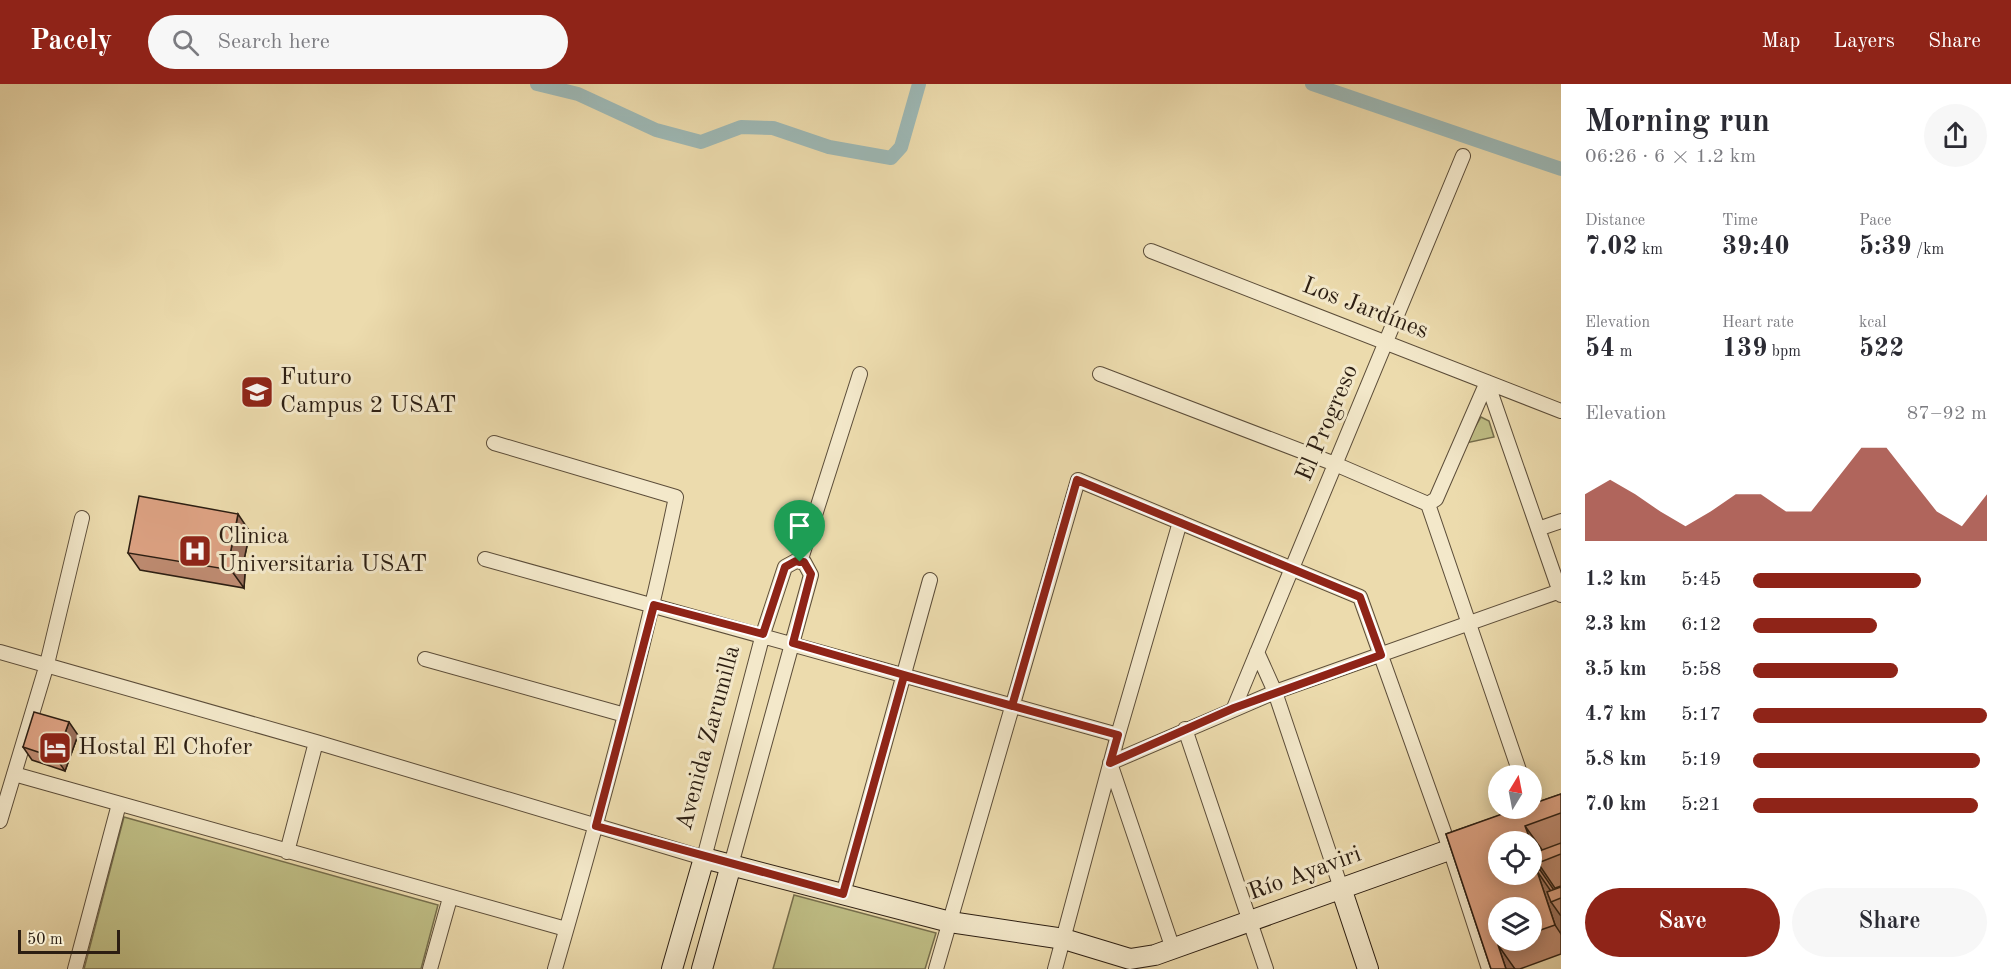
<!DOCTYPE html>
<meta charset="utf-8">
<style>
body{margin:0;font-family:"Old Standard TT",serif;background:#f7f7f7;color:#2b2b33;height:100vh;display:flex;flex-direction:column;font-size:22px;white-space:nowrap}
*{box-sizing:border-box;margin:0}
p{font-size:20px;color:#7c7c81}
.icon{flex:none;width:33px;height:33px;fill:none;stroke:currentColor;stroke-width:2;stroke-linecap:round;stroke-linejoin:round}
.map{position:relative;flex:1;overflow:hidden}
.panel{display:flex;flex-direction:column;background:#fff;width:450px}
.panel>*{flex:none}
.needle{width:39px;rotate:10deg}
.controls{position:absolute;left:1488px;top:681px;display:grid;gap:12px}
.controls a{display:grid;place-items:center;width:54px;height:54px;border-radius:50%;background:#fff;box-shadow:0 3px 15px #0003;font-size:30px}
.scale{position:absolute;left:18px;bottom:15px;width:102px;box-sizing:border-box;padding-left:6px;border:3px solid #2c1e12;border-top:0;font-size:16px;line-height:21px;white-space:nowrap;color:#2c1e12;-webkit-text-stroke:4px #f3e8ca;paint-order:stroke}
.pin{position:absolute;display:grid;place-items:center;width:51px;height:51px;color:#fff;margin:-62px -26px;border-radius:50% 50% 50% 0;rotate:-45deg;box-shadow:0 0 6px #0007}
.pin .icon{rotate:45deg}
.round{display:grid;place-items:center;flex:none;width:63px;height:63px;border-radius:32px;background:#f7f7f7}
.headline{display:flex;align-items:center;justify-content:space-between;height:102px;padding:0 24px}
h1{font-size:33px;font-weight:700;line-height:45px}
.stats{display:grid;grid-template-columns:repeat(3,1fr);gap:9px;height:102px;padding:6px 24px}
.stats div{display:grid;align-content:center}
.stats b{font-size:26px;font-weight:700}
.stats small{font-size:16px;font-weight:400}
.stats p{font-size:16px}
.chart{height:168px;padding:12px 24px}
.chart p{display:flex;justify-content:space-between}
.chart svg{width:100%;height:108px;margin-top:6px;fill:#8f2418;opacity:.7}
.button{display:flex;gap:12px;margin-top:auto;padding:12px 24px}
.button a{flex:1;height:69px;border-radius:36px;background:#8f2418;color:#fff;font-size:24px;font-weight:700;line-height:69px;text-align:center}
.button a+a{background:#f7f7f7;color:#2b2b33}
ul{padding:0 24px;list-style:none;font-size:20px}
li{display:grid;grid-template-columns:96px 72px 1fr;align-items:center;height:45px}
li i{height:15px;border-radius:8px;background:#8f2418}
header{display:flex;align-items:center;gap:36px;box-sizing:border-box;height:84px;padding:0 30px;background:#8f2418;color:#fff}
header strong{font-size:28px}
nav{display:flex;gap:33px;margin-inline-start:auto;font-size:21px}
.search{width:420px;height:54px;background:#f7f7f7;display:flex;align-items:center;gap:15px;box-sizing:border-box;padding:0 21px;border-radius:33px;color:#7c7c81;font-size:22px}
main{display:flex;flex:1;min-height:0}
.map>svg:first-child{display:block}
.green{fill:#bfbe85;stroke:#766e4c;stroke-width:1.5}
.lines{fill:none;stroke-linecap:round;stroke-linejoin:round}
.canal{stroke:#9db8b5;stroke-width:14}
.street-casing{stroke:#5c4d39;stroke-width:16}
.secondary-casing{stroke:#2c1e12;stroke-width:22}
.street{stroke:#f3e8ca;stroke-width:14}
.secondary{stroke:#f3e8ca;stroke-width:20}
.wall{fill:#be8b71;stroke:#2c1e12;stroke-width:1.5;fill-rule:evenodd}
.shaded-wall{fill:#9b715c;stroke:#2c1e12;stroke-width:1.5}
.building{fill:#dda283;stroke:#2c1e12;stroke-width:1.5}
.route-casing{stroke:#fff;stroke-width:12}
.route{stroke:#8f2418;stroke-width:8}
.labels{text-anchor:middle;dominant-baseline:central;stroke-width:6;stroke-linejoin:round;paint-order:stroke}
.street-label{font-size:24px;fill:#2c1e12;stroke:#f3e8ca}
.poi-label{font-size:24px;fill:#2c1e12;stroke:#f3e8ca;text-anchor:start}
</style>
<header>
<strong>Pacely</strong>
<div class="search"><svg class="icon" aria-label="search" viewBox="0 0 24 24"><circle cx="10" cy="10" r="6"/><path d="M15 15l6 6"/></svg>Search here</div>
<nav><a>Map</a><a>Layers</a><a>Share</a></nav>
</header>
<main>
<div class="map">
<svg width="1561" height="885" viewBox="0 0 1561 885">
<rect width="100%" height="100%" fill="#ecdbad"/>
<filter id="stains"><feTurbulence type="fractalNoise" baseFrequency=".00333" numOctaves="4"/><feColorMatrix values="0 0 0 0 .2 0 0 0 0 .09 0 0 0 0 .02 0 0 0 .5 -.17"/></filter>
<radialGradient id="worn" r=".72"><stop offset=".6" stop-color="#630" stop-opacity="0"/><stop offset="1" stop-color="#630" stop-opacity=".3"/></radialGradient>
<path class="green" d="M1481,333L1489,337L1494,353L1466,359Z
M124,733L438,821L421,885H84Z
M794,811L936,849L925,885H773Z"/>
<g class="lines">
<path class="canal" d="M537,0L578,10L656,46L701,58L741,43L773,44L829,63L891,74L901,63L919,0
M1312,0L1561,85"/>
<g class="street-casing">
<path id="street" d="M1151,167L1561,327
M1100,290L1335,380L1428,420L1521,692
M1487,298L1561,511
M494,359L676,413C643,572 600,729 555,885
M1428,420L1436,415L1487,298
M1538,445L1561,437
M485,475L1118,651
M800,478L860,290
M0,568L316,658L704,774L763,550L785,483L796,477L804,478L811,491L731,781
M1257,568L1275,608L1341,804
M425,575L625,631
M1234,624L1463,72
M1185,645L1266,885
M14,690L566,845
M0,737L47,580L82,434
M287,768L316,658
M843,810L930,496
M1173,865L1110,679L1275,608L1560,507
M75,885L119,720
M430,885L450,814
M936,885L1078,396L1360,513L1450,765L1489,885
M1055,885L1118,651L1180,438"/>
</g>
<g class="secondary-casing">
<path id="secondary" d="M1341,804L1368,885
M672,885L704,774L950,838L1064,855L1130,875L1155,871L1477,756
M702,885L731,781"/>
</g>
<use href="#street" class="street"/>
<use href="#secondary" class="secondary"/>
</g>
<path class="wall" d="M250,448L242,485L245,489L244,504L140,486L128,469Z
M78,651L65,687L32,676L23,663Z
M1561,710V802L1555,804L1556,805L1561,803V870L1520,885H1491L1446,750ZM1532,824V856H1498Z"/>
<path class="shaded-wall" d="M238,430L250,448L242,485L245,489L244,504L231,486L230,471Z
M69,638L78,651L65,687L56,674Z
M1525,742L1543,767L1534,769L1532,758H1531Z
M1538,779L1555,804L1558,812L1540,786Z
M1537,787L1555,813L1551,818L1561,832V850L1555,841Z
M1498,861L1515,885H1506Z"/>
<path class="building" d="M139,412L238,430L230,471L233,472L231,486L128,469Z
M34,628L69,638L56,674L23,663Z
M1561,710V729L1525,742L1531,758H1498V790H1532V760L1534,769L1561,759V770L1538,779L1540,786L1537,787L1555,841L1532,849V824H1498V856H1511L1498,861L1506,885H1491L1446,750L1519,724H1532V720Z
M1561,803V814L1551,818L1547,808Z"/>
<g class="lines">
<g class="route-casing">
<path id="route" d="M800,478L796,477L785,483L763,550L654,521L596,742L843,810L904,592L1118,651L1110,679L1234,624L1381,571L1360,513L1077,396L1012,622L793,559L811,490L804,478H800"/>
</g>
<use href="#route" class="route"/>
</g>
<defs>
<g id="university-square" transform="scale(1.725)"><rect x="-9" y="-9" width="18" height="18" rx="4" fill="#8f2418" stroke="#f3e8ca"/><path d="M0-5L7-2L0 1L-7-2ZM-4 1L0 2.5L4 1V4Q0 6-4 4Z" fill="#fff"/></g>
<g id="hospital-square" transform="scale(1.725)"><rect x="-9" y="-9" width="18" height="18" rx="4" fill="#8f2418" stroke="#f3e8ca"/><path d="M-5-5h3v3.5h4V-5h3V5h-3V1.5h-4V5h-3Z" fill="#fff"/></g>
<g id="hotel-square" transform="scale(1.725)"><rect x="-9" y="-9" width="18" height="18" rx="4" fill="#8f2418" stroke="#f3e8ca"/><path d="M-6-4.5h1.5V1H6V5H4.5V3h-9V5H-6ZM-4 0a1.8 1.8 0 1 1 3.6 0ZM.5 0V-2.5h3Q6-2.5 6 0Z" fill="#fff"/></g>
</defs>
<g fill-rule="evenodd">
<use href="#university-square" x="257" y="308"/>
<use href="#hospital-square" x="195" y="467"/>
<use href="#hotel-square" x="55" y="664"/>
</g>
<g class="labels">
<g class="street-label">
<text transform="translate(1365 225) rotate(21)">Los Jardínes</text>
<text transform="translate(1328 339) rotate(-67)">El Progreso</text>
<text transform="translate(709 654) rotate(-75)">Avenida Zarumilla</text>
<text transform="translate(1305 790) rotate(-20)">Río Ayaviri</text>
</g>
<g class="poi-label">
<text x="280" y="294">Futuro<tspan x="280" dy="28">Campus 2 USAT</tspan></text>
<text x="218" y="453">Clinica<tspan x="218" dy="28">Universitaria USAT</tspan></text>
<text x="78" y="664">Hostal El Chofer</text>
</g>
</g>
<rect width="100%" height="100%" filter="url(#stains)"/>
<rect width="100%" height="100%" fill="url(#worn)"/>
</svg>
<div class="controls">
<a><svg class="needle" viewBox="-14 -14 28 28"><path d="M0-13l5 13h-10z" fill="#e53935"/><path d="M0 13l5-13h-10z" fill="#7c7c81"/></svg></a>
<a><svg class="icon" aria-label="locate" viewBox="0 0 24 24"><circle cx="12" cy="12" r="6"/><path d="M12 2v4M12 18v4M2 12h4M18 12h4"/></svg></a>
<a><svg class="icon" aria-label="layers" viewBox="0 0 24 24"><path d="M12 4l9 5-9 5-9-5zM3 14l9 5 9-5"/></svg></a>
</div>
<div class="scale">50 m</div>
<div class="pin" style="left:800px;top:478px;background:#1e9e55"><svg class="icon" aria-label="arrive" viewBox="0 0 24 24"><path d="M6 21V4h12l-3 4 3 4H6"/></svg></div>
</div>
<section class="panel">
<div class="headline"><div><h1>Morning run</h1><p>06:26 · 6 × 1.2 km</p></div><a class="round"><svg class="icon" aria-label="share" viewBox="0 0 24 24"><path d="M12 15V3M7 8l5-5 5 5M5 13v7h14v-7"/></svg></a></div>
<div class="stats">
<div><p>Distance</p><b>7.02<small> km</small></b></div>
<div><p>Time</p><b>39:40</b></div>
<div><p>Pace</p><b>5:39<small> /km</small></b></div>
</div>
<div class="stats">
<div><p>Elevation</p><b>54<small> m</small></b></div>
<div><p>Heart rate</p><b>139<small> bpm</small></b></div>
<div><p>kcal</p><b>522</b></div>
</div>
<div class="chart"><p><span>Elevation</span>87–92 m</p>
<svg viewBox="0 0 160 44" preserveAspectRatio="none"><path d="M0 44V25L10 19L20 25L30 32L40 38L50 32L60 25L70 25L80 32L90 32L100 19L110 6L120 6L130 19L140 32L150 38L160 25V44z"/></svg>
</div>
<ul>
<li><b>1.2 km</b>5:45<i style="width:72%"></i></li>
<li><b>2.3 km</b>6:12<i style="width:53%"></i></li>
<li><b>3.5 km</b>5:58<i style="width:62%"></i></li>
<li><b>4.7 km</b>5:17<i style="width:100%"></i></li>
<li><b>5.8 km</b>5:19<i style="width:97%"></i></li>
<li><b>7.0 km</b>5:21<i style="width:96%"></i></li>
</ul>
<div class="button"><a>Save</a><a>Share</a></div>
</section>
</main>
